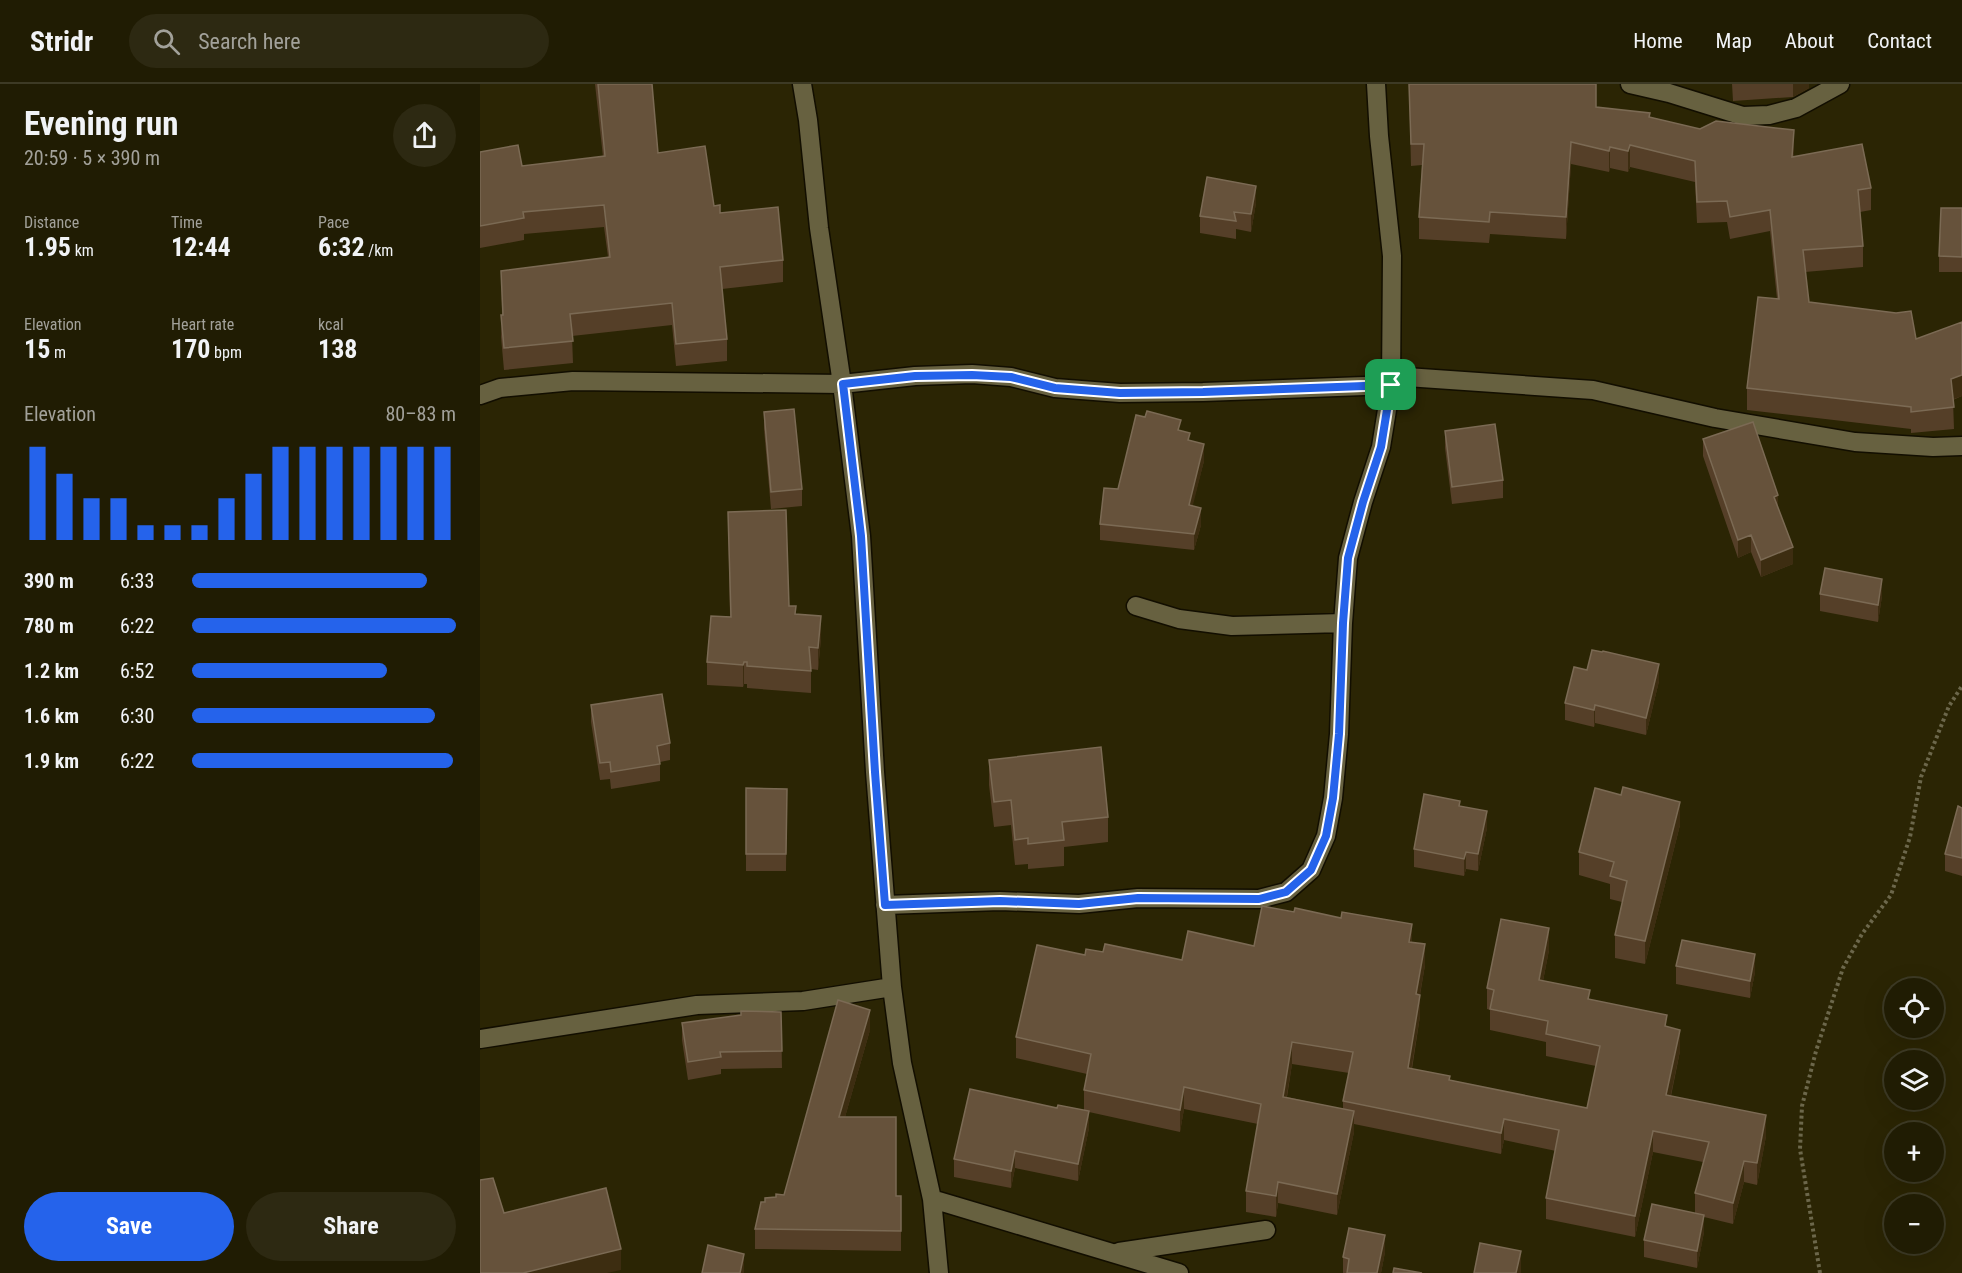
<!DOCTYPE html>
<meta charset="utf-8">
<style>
body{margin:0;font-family:"Roboto Condensed",sans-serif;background:#2d2912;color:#f1f3f6;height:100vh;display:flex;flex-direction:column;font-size:22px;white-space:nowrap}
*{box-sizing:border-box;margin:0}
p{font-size:20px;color:#a2a19a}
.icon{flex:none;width:33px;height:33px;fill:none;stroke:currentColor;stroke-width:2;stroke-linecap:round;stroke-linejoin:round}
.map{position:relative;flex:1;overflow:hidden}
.side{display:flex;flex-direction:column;background:#201c03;width:480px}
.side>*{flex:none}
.buttons{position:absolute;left:1404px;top:894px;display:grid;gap:12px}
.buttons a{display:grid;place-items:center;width:60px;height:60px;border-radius:50%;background:#201c03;box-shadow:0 6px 24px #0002,0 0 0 2px #3d3a25;font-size:30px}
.pin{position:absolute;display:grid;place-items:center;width:51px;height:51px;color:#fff;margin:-26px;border-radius:12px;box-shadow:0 3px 9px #0006}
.round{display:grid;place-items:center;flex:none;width:63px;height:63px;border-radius:32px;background:#2d2912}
.overview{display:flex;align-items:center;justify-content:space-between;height:102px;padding:0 24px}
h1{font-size:33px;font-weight:700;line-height:45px}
.figures{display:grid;grid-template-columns:repeat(3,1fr);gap:9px;height:102px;padding:6px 24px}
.figures div{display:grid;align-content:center}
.figures b{font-size:26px;font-weight:700}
.figures small{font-size:16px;font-weight:400}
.figures p{font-size:16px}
.chart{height:168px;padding:12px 24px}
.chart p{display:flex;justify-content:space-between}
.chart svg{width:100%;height:108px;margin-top:6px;stroke:#2563eb;stroke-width:6}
.button{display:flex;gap:12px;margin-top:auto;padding:12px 24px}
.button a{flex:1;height:69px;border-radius:36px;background:#2563eb;color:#fff;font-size:24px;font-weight:700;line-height:69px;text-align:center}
.button a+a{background:#2d2912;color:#f1f3f6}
ul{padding:0 24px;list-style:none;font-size:20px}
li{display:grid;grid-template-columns:96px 72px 1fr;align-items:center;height:45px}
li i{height:15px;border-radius:8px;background:#2563eb}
header{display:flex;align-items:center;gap:36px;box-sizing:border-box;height:84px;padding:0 30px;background:#201c03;border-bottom:2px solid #3d3a25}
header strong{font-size:28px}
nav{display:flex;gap:33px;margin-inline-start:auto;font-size:21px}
.search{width:420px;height:54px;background:#2d2912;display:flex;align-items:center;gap:15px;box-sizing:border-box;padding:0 21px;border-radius:33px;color:#a2a19a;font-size:22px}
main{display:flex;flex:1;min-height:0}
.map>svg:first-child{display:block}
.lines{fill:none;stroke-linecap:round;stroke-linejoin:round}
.minor-casing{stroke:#120e00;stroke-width:21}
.path{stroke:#6c674b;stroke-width:4;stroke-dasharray:3 3;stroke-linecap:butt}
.minor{stroke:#676140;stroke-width:18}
.wall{fill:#553f28;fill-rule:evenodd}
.shaded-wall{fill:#3d2d11}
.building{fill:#66523b;stroke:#7b6a54;stroke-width:1.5}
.route-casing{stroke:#fff;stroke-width:12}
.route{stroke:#2563eb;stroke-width:8}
</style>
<header>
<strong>Stridr</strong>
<div class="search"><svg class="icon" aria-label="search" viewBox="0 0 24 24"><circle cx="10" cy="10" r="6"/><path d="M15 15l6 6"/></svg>Search here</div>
<nav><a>Home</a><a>Map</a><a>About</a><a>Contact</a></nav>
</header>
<main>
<section class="side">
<div class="overview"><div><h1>Evening run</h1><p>20:59 · 5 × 390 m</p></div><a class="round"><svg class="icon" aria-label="share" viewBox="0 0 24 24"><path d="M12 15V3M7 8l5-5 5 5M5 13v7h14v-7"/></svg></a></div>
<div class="figures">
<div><p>Distance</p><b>1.95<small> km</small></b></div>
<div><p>Time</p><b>12:44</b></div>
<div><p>Pace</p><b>6:32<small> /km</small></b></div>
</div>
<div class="figures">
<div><p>Elevation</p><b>15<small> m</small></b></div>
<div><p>Heart rate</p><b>170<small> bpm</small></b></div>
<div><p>kcal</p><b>138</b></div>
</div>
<div class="chart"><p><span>Elevation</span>80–83 m</p>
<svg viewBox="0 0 160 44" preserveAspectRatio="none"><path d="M5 44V6M15 44V17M25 44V27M35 44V27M45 44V38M55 44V38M65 44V38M75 44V27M85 44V17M95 44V6M105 44V6M115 44V6M125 44V6M135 44V6M145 44V6M155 44V6"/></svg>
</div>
<ul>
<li><b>390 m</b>6:33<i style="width:89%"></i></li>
<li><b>780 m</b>6:22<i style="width:100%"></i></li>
<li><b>1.2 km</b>6:52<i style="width:74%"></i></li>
<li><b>1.6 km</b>6:30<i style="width:92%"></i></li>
<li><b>1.9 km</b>6:22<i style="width:99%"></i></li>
</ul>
<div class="button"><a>Save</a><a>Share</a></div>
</section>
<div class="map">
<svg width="1482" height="1189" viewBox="0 0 1482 1189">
<rect width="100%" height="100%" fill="#2b2504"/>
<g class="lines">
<g class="minor-casing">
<path id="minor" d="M322,0L328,36L339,144L362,300L381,452L395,688L412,903L422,979L452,1115L459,1189
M1150,0L1189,9L1263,32L1289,31L1316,24L1360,0
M912,292L1113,306L1235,334L1375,358L1453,363L1482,362
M0,311L20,304L93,297L362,300L435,292L492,290L531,293L575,304L640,309L723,308L911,301
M656,522L699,535L752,542L863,539
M405,821L520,817L599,820L658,814L779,815L806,808L831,786L846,752L853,714L859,650L863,539L868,474L883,418L901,363L911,301L912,172L899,52L896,0
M0,955L217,921L323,917L412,903
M452,1115L699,1189
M639,1168L786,1146"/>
</g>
<path class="path" d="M1340,1189L1320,1065L1322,1022L1336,967L1363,884L1382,850L1411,811L1430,753L1441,693L1469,622L1482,602"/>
<use href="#minor" class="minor"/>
</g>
<path class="wall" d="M115,0H172L178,69L234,122L240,129L303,176V198L242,205L247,255V277L196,282L192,241L92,252L93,279L24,286L21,253L22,231L21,187L128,173L124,143L44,150V156L0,164V68L42,82L123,73Z
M929,0L1116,23L1170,33L1314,68V72L1391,104V126L1380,128L1383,162V183L1325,188L1329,218L1436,255L1482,238V312L1473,316L1474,345L1431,349V345L1267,326V304L1297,215L1290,147L1250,155L1247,138L1217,139L1215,98L1150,83L1148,88L1130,84L1129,88L1091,80L1086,155L1010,150L1009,159L939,155V133L942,81L931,82Z
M1252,0H1329V4L1313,13L1253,17Z
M776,119L771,148L756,145V155L720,149V132Z
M1482,124V188H1459V172Z
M284,328L322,405V422L291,425L284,345Z
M701,347L710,357L724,377L712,422L721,441L714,466L620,456V440L638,405Z
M965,347L1023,396V414L972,420L965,364Z
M1223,355L1298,424L1313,480L1281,493L1271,468L1258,474L1223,372Z
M248,428L309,522L316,530L341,554L338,586L331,585V609L267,604V600H264L263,603L227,601V578L250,533Z
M1340,510L1402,512L1398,538L1340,527Z
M1107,586L1179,597L1166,651L1115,639L1114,643L1085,636V619Z
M111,621L190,659V676L180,678V697L131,705L130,695L120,696L111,638Z
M509,676L628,733V758L584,763V782L548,785V780L535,781L531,741L514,743L509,701Z
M266,704L307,705L306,787H266Z
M980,722L1007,744L998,787L986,785L984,792L934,783V765Z
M1482,724V792L1465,787V770Z
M1200,741L1165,880L1135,874V851L1142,818L1130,815V800L1099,791V768Z
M932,858L945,881L940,911V932L932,985L970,996L1107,1024L1116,982L1066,972V958L1010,946V926L1007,925V904L1069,866L1063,897L1110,916L1187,943L1200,967L1191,1012L1286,1052L1277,1101L1264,1098L1253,1140L1224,1133V1148L1217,1184L1164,1173V1156L1215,1129V1109L1223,1078L1173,1068L1155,1153L1066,1135V1114L1076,1067L1024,1056L1021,1070L874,1040V1048L857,1131L798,1119L796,1133L766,1128V1107L778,1040L704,1025L700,1048L609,1028V1044L598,1097L535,1084L531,1104L474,1093V1075L577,1024L604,1026V1006L607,990L536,974V953L605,871L623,868L702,876L774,862ZM812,980L869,989L863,1017V1025L807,1013Z
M1196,882L1275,888L1270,914L1196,900Z
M301,928L302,984L241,985V990L208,996L202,956V939Z
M390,946L365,1033L416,1112H421V1167L275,1165V1145L285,1118L304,1111Z
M905,1168L901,1189H863V1173Z"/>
<path class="shaded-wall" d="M1313,0H1329V4L1313,13Z
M1314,46V68L1312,94V73Z
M1091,58V80L1086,155V133Z
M1150,61V83L1148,88V67Z
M1130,63V84L1129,88V67Z
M776,102V119L771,148V130Z
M1482,291V312L1471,316V295Z
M724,360V377L709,437V421Z
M1298,411V429L1294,413Z
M721,424V441L714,466V450Z
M1271,451V468L1258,474V456Z
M1313,463V480L1281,493V476Z
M1402,495V512L1398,538V521Z
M341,532V554L338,586V564Z
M264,578V600L263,603V581Z
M1179,580V597L1166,651V634Z
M1115,621V639L1114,643V626Z
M1200,718V741L1165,880V857Z
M1007,727V744L998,787V770Z
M986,768V785L984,792V775Z
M932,840V861L929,858Z
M1069,844V866L1059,917V896Z
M945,860V881L936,932V910Z
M1275,870V888L1270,914V897Z
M940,911V932L928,1005V984Z
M390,926V946L359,1054V1033Z
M1200,946V967L1186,1033V1011Z
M812,958V980L803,1034V1013Z
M704,1003V1025L700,1048V1026Z
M609,1027V1044L598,1097V1080Z
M874,1027V1048L857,1131V1110Z
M1286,1031V1052L1277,1101V1079Z
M1024,1035V1056L1021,1070V1049Z
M1173,1047V1068L1155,1153V1132Z
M535,1067V1084L531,1104V1087Z
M1264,1077V1098L1253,1140V1119Z
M798,1098V1119L796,1133V1112Z
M1224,1131V1148L1217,1184V1167Z
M905,1151V1168L901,1189H897Z
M141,1165V1186L127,1189H43Z
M1041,1167V1189H1036Z
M264,1170V1189H260Z"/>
<path class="building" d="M118,0H172L178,69L225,62L234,122L240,121V129L298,123L303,176L240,183L247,255L196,260L192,219L90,230L93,257L24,264L21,231H23L21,187L130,173L124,121L43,128L44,134L0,142V68L38,61L42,82L125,72Z
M929,0H1116V23L1170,29L1169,33L1220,45L1236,37L1314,46L1312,73L1382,60L1391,104L1378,106L1383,162L1323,166L1329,218L1416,229L1431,227L1436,255L1482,238V291L1471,295L1474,323L1431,328V323L1267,304L1278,213L1299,215L1290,126L1250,133L1247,117L1217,118L1215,77L1150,61L1148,67L1130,63L1129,67L1091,58L1086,133L1010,128L1009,138L939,133L944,60H931Z
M727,93L776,102L771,130L754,128L756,137L720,132Z
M1461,124H1482V173L1459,172Z
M314,325L322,405L291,408L284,328Z
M667,327L701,336L698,346L710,349L708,356L724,360L709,421L721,424L714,450L620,440L624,404L638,405L656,331L665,333Z
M1273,338L1298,411L1294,413L1313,463L1281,476L1271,451L1258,456L1223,355Z
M1015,340L1023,396L972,403L965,347Z
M306,426L309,522H316L315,530L341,532L338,564L329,563L331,587L267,582V578H264L263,581L227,578L231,532L251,533L248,428Z
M1345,484L1402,495L1398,521L1340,510Z
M1112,566L1122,568L1123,567L1179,580L1166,634L1115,621L1114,626L1085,619L1094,583L1107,586Z
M182,610L190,659L177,662L180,680L131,688L130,678L120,679L111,621Z
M621,663L628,733L582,738L584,756L548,760V754L535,756L531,716L514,718L509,676Z
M1143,703L1200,718L1165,857L1135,851L1147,797L1130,792L1134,778L1099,768L1115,704L1141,711Z
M266,704L307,705L306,770H266Z
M944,710L980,717L979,722L1007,727L998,770L986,768L984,775L934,765Z
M1478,722L1482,724V774L1465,770Z
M782,822L814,828L815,824L861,834L862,828L932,840L929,858L945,860L936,910L940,911L928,984L970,992L969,996L1107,1024L1120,962L1066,950L1068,937L1010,925L1014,906L1007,904L1021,835L1069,844L1059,896L1110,906L1108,915L1187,931L1185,942L1200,946L1186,1011L1286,1031L1277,1079L1264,1077L1253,1119L1215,1109L1229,1058L1173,1047L1155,1132L1066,1114L1079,1046L1024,1035L1021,1049L863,1017L873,968L812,958L803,1013L874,1027L857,1110L798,1098L796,1112L766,1107L781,1020L704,1003L700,1026L604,1006L611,970L536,953L557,861L605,871L606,865L623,868L625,860L702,876L708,847L774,862Z
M1202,856L1275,870L1270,897L1196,882Z
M358,916L390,926L359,1033H416V1112H421V1147L275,1145L281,1118H285V1114L296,1113V1110L304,1111Z
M261,927L301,928L302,967L240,968L241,973L208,978L202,939L261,931Z
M490,1005L577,1024L578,1021L609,1027L598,1080L535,1067L531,1087L474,1075Z
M13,1094L24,1129L126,1104L141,1165L43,1189H0V1096Z
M1172,1120L1224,1131L1217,1167L1164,1156Z
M869,1144L905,1151L897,1189H867L869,1175L863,1173Z
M1000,1159L1041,1167L1036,1189H994Z
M228,1161L264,1170L260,1189H222Z
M914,1184L942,1189H913Z"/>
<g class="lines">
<g class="route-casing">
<path id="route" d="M492,291L531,293L575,304L640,309L723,308L911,301L901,363L883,418L868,474L863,539L859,650L853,714L846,752L831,786L806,808L779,815L658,814L599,820L520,817L405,821L395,688L381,452L363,300L435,292Z"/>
</g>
<use href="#route" class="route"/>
</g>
</svg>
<div class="buttons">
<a><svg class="icon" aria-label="locate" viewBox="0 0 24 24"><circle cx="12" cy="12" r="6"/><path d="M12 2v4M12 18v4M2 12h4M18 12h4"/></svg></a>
<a><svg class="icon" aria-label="layers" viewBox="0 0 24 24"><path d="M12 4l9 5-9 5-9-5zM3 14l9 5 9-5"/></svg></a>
<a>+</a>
<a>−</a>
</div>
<div class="pin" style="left:911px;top:301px;background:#1e9e55"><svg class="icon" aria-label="arrive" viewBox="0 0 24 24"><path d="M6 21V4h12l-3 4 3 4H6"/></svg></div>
</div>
</main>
